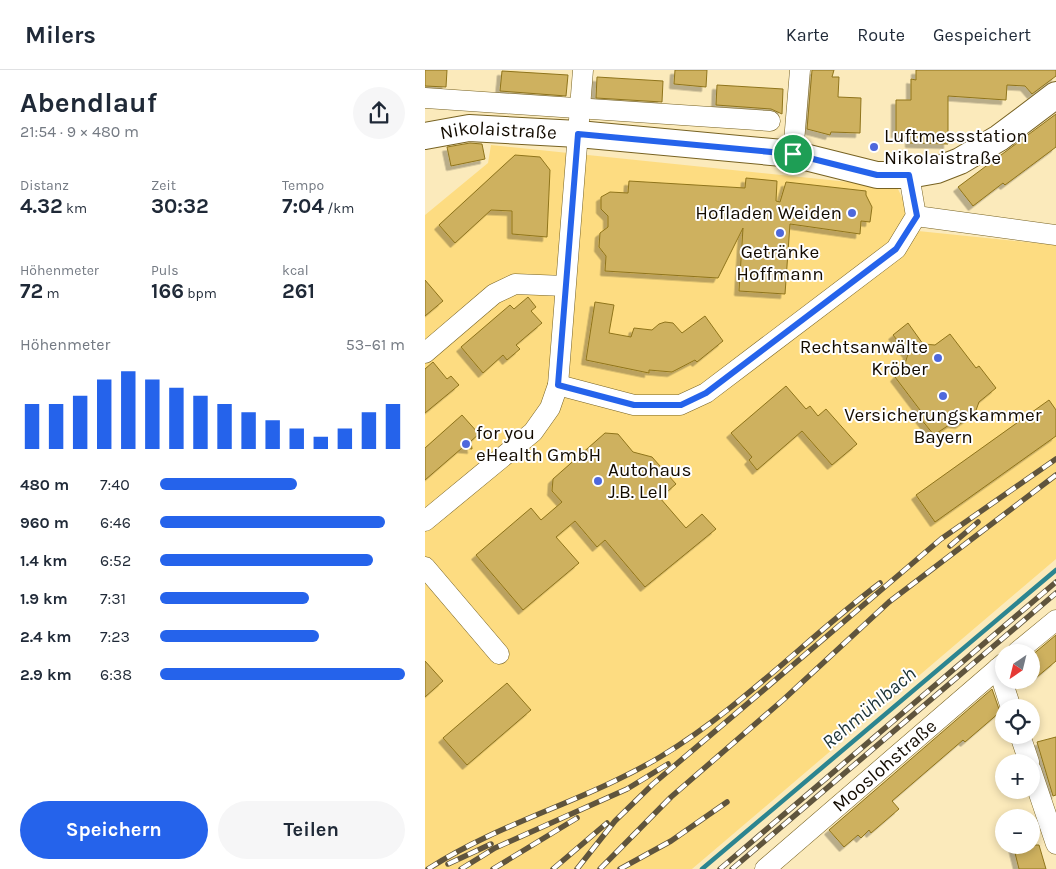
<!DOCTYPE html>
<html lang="de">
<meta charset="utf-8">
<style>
body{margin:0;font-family:Karla,sans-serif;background:#f6f6f7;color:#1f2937;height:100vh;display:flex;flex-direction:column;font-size:19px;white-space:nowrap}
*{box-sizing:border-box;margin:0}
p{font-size:16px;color:#747a83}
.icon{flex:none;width:28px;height:28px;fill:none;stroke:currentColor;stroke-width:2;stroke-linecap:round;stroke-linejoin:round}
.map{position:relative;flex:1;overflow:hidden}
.drawer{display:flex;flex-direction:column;background:#fff;width:425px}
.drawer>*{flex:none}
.needle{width:32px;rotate:215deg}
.controls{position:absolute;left:570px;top:574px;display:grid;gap:10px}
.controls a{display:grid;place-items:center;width:45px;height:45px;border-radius:50%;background:#fff;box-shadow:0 2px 8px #0003;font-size:25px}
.pin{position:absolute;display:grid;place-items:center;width:42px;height:42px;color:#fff;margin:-21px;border:2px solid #fff;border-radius:50%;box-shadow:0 1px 5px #0007}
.round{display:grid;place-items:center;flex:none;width:52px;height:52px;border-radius:26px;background:#f6f6f7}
.overview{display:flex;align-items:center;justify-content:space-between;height:85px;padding:0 20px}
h1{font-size:28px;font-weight:700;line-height:38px}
.figures{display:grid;grid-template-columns:repeat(3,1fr);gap:8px;height:85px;padding:5px 20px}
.figures div{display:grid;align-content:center}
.figures b{font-size:21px;font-weight:700}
.figures small{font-size:14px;font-weight:400}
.figures p{font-size:14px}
.chart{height:140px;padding:10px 20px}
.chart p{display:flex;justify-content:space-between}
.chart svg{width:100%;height:90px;margin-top:5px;stroke:#2563eb;stroke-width:6}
.cta{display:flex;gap:10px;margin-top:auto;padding:10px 20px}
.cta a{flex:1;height:58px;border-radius:30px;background:#2563eb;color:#fff;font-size:20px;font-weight:700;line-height:58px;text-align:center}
.cta a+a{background:#f6f6f7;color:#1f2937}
ul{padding:0 20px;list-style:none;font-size:16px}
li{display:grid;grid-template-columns:80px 60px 1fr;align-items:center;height:38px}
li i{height:12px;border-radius:6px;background:#2563eb}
header{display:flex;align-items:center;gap:30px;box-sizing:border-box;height:70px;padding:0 25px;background:#fff;border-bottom:1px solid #e0e1e3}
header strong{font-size:24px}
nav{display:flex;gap:28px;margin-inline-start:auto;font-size:18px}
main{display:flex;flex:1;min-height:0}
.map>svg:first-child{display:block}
.built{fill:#fddc81}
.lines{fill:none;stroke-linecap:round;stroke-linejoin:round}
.stream{stroke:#2c8590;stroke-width:4.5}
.building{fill:#ceb15f;stroke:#8f741b;filter:url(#shadow)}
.minor-casing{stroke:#776222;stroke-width:21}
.major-casing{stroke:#776222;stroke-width:28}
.minor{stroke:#fff;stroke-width:20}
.major{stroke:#fff;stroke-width:26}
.rail-casing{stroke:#5f543d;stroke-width:5.5}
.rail{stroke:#fff;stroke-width:4;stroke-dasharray:11;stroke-linecap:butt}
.route-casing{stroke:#fff;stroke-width:10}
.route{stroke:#2563eb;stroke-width:6}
.poi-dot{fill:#4e68dc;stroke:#fff;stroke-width:2}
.labels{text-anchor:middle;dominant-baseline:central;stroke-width:4;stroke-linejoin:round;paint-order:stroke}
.street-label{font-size:19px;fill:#130b00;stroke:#fff}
.poi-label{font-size:19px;fill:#130b00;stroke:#fff;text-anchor:start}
.water-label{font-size:20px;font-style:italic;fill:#1c3236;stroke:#fff}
</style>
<header>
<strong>Milers</strong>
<nav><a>Karte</a><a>Route</a><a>Gespeichert</a></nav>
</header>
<main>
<section class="drawer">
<div class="overview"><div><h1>Abendlauf</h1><p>21:54 · 9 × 480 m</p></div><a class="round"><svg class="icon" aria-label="share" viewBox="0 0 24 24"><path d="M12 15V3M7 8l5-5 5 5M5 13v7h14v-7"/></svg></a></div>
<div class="figures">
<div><p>Distanz</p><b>4.32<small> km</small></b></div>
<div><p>Zeit</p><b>30:32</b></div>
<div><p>Tempo</p><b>7:04<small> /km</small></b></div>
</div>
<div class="figures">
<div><p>Höhenmeter</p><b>72<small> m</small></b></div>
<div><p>Puls</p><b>166<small> bpm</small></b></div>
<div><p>kcal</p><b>261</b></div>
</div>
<div class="chart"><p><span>Höhenmeter</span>53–61 m</p>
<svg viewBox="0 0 160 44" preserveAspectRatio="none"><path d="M5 44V22M15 44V22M25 44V18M35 44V10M45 44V6M55 44V10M65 44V14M75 44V18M85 44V22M95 44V26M105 44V30M115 44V34M125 44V38M135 44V34M145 44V26M155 44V22"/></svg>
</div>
<ul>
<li><b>480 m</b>7:40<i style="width:56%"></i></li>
<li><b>960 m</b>6:46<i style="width:92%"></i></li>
<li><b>1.4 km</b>6:52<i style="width:87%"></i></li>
<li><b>1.9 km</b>7:31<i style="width:61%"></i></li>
<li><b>2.4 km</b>7:23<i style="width:65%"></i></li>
<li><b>2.9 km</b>6:38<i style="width:100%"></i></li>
</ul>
<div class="cta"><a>Speichern</a><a>Teilen</a></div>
</section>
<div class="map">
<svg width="631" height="799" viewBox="0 0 631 799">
<defs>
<filter id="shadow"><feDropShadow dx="-4.5" dy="4.5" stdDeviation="0" flood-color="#0004"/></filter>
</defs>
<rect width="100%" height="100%" fill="#fbeabb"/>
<path class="built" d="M66,75L472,117L493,161L631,175V489L267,799H0V145L63,93Z"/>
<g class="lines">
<path class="stream" d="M277,799L631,500"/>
</g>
<path class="building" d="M0,0H22L21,17L0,16Z
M250,0H282L281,17L249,14Z
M387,0H409L407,7H414L413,27L436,28L435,63L406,62L405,65L382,59Z
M491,0H631V6L607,24L600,16L582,15L581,30L523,26V74L485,73V63H471V30H486V9L491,10Z
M77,1L143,5L141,26L75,21Z
M172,7L238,11L237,32L171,28Z
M292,15L358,19L357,44L346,39L291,35Z
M631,44V77L580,115L578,113L548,136L533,117Z
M45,73L57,74L60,89L26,96L22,77Z
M90,85L115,87L125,100L122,167L87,164V141L66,140L30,173L14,155Z
M321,108L352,111L351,131L355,132L361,112L441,121V125L447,137L445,152L436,151L435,164L365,154L360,224L314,221L318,158L293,208L180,201L181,186L174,177L175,163L183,157V146L176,139V127L185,122L203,123L204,111L320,118Z
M0,210L18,231L0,246Z
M103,227L111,237L106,241L117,253L91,275L95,279L82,290L78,285L58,303L36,277L85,235L89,239Z
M170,232L189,235L184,263L206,267L209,258L227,260L234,254L240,252L248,253L257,263L280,246L298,271L272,292L270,290L247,302L224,300V303L161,290Z
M483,253L498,274L510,275L525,264L551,298L554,296L571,318L554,332L550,343L535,354L527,353L509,365L491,343L495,340L470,307L479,297L483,284L468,265Z
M8,292L22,309L26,306L34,315L0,343V299Z
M361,316L381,339L385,336L393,346L401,339L432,374L407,395L377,361L332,400L324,390L327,387L306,363Z
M624,330L631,340V366L510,452L491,425Z
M37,345L54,364L46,371L47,379L37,378L0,410V378Z
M180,363L193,364L208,382L227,387L251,414L235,428L261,458L277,444L291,459L220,517L180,470L172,477L150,451L131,467L154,493L98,540L51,485L106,438L116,450L137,432L127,421L128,409Z
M631,565V591L606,612V586Z
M0,591L18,611L0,627Z
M82,613L106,640L42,695L18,668Z
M567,619L575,642L540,672L538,670L467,731L474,739L446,763L444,760L436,768L433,765L419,777L404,760Z
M631,667V725L628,726L612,672Z
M588,775H614L621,799H594Z"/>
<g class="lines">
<g class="minor-casing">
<g id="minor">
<path d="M0,28L345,51"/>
<path d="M368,84L375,0"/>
<path d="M491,146L631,165"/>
<path d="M0,283L69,224L90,214L140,216"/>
<path d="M133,315L209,335H255L281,323L471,179L491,146L484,105"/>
<path d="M0,451L108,362L125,338L133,315L158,0"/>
<path d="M0,497L74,584"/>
<path d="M592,582L631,550"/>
<path d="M573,598L586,638"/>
<path d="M595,665L604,692"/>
<path d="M606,700L631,774"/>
<path id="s1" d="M340,799L579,593"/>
</g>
</g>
<g class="major-casing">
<g id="major">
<path id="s2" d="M0,66L44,58L153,64L368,84L452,105H484L512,100L535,91L574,68L631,25"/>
</g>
</g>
<use href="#minor" class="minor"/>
<use href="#major" class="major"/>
<g class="rail-casing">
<path id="rail" d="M525,476L553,452
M23,794L66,774
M3,799C76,752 161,731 235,687C315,639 381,569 455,513
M36,799L70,778L202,719L243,694
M68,799L152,748
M128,799L182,753
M152,799L190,751L228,714L516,469L631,389
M175,799L246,727L358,630L464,532L631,405
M195,799L246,771L302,732
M295,799L631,512
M307,799L631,523"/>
</g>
<use href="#rail" class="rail"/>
</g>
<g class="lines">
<g class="route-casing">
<path id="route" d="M153,64L368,84L452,105H484L492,146L471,179L281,323L256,335H209L133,315Z"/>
</g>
<use href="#route" class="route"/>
</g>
<g class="poi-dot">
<circle cx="449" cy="77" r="5"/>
<circle cx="427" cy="143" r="5"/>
<circle cx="355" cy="163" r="5"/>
<circle cx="513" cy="288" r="5"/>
<circle cx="518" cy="326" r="5"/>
<circle cx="41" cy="374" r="5"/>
<circle cx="173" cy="411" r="5"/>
</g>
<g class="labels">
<g class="street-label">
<text stroke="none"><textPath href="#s2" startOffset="74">Nikolaistraße</textPath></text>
<text stroke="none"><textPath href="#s1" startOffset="158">Mooslohstraße</textPath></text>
</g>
<g class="poi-label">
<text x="459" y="66">Luftmessstation<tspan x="459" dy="22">Nikolaistraße</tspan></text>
<text x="417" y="143" text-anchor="end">Hofladen Weiden</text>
<text x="355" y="182" text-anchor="middle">Getränke<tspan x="355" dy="22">Hoffmann</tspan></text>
<text x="503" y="277" text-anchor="end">Rechtsanwälte<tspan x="503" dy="22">Kröber</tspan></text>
<text x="518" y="345" text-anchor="middle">Versicherungskammer<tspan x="518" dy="22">Bayern</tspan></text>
<text x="51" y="363">for you<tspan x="51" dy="22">eHealth GmbH</tspan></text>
<text x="183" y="400">Autohaus<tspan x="183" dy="22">J.B. Lell</tspan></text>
</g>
<g class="water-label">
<text transform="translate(444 638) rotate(-40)">Rehmühlbach</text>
</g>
</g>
</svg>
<div class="controls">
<a><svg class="needle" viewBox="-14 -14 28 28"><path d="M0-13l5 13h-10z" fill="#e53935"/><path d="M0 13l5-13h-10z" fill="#747a83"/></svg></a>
<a><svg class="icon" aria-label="locate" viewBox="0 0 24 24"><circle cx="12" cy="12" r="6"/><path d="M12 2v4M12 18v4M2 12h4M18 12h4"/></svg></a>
<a>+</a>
<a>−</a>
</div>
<div class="pin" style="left:368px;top:84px;background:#1e9e55"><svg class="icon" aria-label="arrive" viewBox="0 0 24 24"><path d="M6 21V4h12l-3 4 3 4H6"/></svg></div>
</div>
</main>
